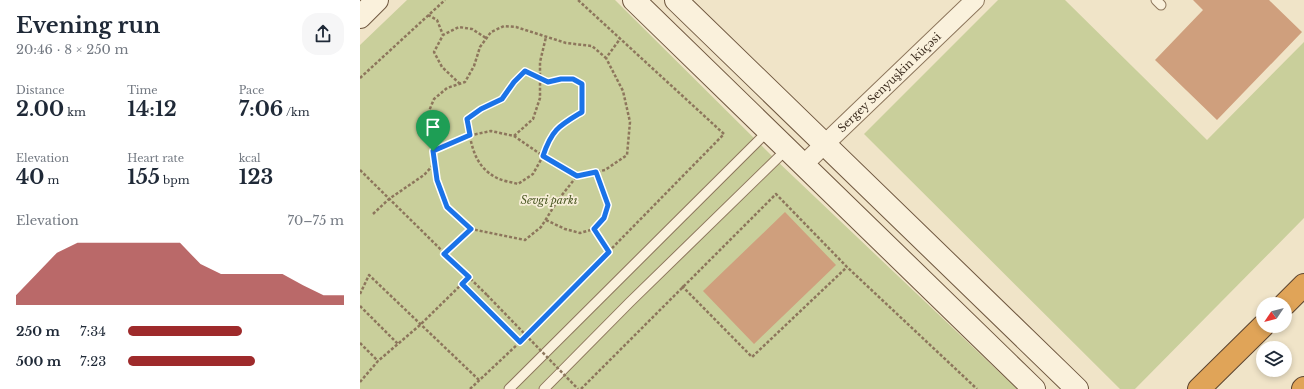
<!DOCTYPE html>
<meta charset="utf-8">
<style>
body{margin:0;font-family:"Libre Baskerville",serif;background:#f6f6f7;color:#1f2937;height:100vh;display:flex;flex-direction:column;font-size:15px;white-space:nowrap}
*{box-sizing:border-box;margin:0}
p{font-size:13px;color:#747a83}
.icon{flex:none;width:22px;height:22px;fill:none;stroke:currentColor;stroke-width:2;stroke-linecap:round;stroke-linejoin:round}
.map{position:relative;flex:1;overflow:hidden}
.panel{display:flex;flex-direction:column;background:#fff;width:360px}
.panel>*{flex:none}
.needle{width:26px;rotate:235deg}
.tools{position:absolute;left:896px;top:297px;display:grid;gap:8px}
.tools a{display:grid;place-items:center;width:36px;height:36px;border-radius:50%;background:#fff;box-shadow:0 2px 6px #0003;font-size:20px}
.pin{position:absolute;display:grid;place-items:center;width:34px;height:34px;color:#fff;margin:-41px -17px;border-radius:50% 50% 50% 0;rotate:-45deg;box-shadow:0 0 4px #0007}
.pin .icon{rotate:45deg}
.round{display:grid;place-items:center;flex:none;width:42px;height:42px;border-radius:16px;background:#f6f6f7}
.overview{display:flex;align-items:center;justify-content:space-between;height:68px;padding:0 16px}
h1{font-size:22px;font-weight:800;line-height:30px}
.figures{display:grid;grid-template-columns:repeat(3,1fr);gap:6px;height:68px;padding:4px 16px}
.figures div{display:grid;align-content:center}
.figures b{font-size:20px;font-weight:800}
.figures small{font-size:11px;font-weight:400}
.figures p{font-size:11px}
.chart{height:112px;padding:8px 16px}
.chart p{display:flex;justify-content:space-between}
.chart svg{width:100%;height:72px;margin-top:4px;fill:#9e2a2b;opacity:.7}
ul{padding:0 16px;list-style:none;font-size:13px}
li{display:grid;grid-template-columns:64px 48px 1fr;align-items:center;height:30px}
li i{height:10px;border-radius:5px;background:#9e2a2b}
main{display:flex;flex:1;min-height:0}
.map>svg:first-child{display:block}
.green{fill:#c9cf9b}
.building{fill:#cf9f7d}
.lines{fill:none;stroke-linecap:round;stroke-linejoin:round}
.lane-casing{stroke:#8d765c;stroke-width:11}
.street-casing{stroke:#8d765c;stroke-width:20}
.secondary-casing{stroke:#6f573f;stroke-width:24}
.highway-casing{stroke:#5b4430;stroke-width:24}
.path{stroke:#8d765c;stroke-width:2.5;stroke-dasharray:3 2;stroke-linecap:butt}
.lane{stroke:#faf1dc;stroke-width:9}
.street{stroke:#faf1dc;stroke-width:18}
.secondary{stroke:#faf1dc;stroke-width:22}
.highway{stroke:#e0a458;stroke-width:22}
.path-bridge{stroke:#8d765c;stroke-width:2.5;stroke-dasharray:3 2;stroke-linecap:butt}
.route-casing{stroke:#fff;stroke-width:8}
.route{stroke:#1a73e8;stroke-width:5}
.labels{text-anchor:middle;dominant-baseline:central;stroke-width:3.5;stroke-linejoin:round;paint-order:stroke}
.street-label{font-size:11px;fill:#3d2e20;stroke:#f7eed8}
.park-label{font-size:11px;font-style:italic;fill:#4d5a26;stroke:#f7eed8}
</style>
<main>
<section class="panel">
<div class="overview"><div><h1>Evening run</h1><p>20:46 · 8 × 250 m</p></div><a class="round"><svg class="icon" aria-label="share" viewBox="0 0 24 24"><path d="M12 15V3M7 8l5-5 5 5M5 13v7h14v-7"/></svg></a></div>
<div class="figures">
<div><p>Distance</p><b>2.00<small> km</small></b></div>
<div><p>Time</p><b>14:12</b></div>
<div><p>Pace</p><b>7:06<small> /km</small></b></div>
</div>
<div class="figures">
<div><p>Elevation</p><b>40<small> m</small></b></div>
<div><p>Heart rate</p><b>155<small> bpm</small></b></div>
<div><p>kcal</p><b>123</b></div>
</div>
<div class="chart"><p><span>Elevation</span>70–75 m</p>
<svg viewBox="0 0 160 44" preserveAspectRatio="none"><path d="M0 44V38L10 25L20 12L30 6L40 6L50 6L60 6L70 6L80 6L90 19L100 25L110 25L120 25L130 25L140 32L150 38L160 38V44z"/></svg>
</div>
<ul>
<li><b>250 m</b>7:34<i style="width:53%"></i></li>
<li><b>500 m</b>7:23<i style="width:59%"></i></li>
</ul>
</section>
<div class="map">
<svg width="944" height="389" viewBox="0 0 944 389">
<rect width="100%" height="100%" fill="#f0e4c8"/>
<path class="green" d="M47,0H255L416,160L657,389H0V45Z
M638,0H705L847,140L944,42V218L775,389H760L504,134Z"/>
<path class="building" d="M833,0H909L942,32L857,120L795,60L843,10Z
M425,212L476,265L394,344L343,291Z"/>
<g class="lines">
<g class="lane-casing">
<path id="lane" d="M796,0L801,5
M149,389L409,130
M184,389L270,302L428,148"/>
</g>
<g class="street-casing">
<g id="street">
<path id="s1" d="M444,164L615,0"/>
</g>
</g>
<g class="secondary-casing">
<path id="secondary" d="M274,0L674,389
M316,0L717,389
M0,17L17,0"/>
</g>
<g class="highway-casing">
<path id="highway" d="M925,304L944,285
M839,389L903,326
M943,389L944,388"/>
</g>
<path class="path" d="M68,15L77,20L83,35
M165,71L188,82L201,79H213L222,84V112L194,131L187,143L183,156L173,174L158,184C151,182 143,181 137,178C113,166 111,143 107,119L121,109L142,99L154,82Z
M0,78L85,0
M100,84L82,67L74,52L83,35L99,27L112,29L126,38
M154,136L173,119L180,98V62L186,37
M73,151L107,136L131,131L154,136L189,160L217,176
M0,170L127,295
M13,214L29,199L64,175L75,163
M186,220L205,229L220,233L234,229L249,252
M111,229L87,207L77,179L73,151L64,123L74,99L87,88L105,82L114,66L120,47L131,32L144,26L156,27L206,43L232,46L246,58
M234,229L244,218L248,205L236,172
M84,253L111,229L165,240L181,227L198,200L217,176L245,170L267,155L270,122L263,91L246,58L260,39
M102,284L160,342
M322,286L392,357L487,267
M0,294L9,275L119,380
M0,306L38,344
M0,343L18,361
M0,382L18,361L60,325L109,277
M110,389L160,342L364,134L218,0
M221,389L416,194L487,267L617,389"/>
<use href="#lane" class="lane"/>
<use href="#street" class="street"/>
<use href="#secondary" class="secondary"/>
<use href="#highway" class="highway"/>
<path class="path-bridge" d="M127,295L218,389"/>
</g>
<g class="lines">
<g class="route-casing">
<path id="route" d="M165,71L188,82L201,79H213L222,84V112C199,126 192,129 183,156L217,176L236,172L248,205L244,218L234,229L249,252L160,342L102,284L109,277L84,254L111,229L87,207L77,180L73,151L110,135L107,119L121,109L142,99L154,82Z"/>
</g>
<use href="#route" class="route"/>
</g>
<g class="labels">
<g class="street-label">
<text stroke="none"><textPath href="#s1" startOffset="118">Sergey Senyuşkin küçəsi</textPath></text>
</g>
<g class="park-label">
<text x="189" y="200">Sevgi parkı</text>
</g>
</g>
</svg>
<div class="tools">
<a><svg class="needle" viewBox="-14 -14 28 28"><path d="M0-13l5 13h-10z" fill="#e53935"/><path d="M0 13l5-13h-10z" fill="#747a83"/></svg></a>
<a><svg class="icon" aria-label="layers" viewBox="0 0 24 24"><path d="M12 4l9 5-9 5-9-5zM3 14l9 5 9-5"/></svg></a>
</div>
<div class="pin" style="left:73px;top:151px;background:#1e9e55"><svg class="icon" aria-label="arrive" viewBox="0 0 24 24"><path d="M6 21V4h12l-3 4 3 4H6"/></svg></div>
</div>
</main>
